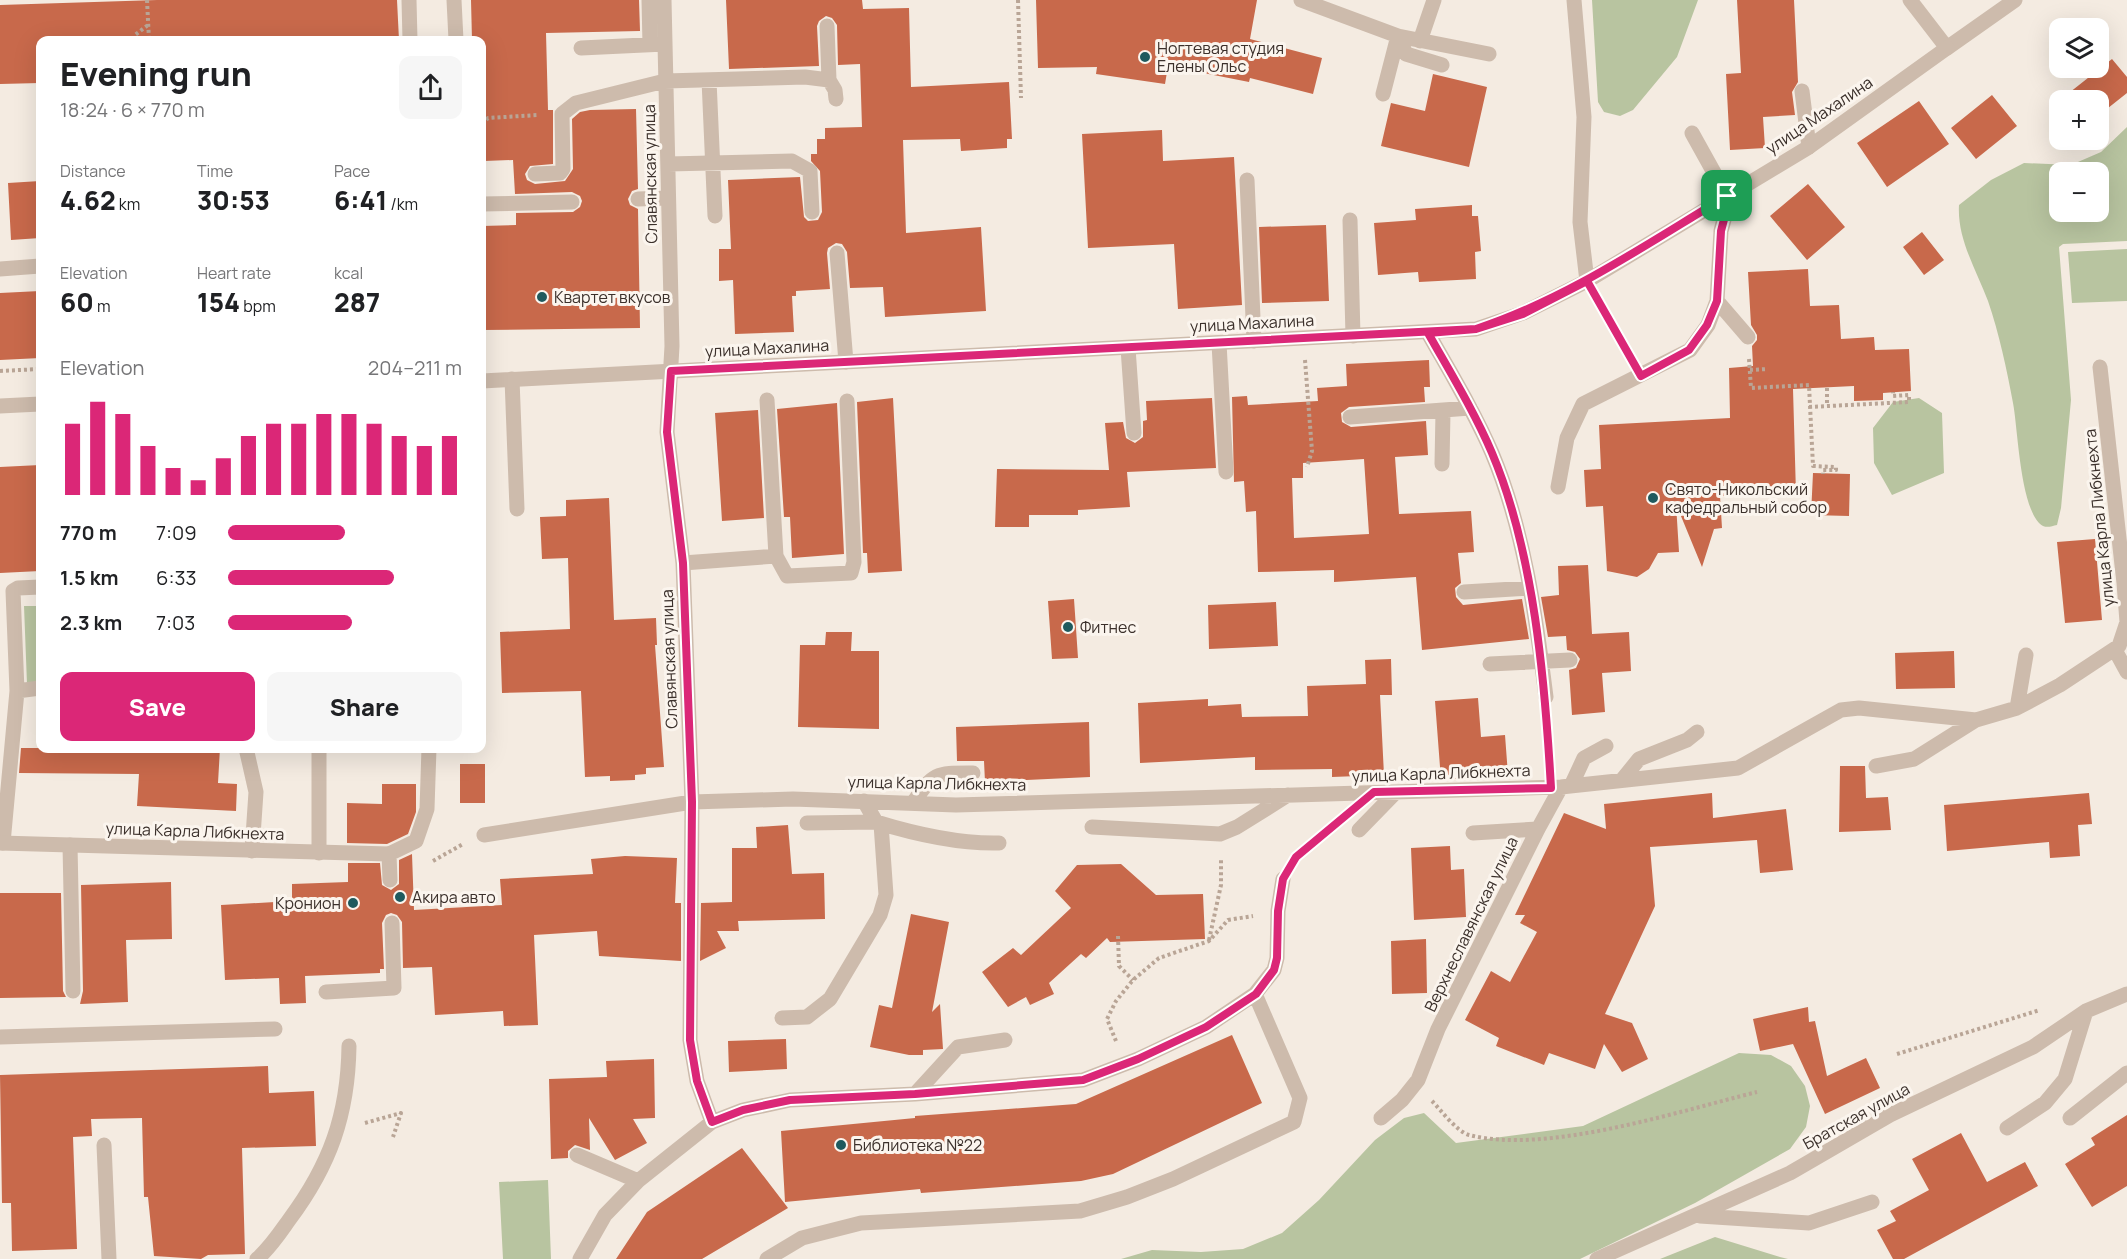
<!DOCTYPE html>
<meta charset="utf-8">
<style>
body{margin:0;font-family:Manrope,sans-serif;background:#f6f6f6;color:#202124;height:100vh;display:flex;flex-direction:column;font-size:22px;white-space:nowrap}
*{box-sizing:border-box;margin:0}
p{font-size:20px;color:#757577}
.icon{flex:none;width:33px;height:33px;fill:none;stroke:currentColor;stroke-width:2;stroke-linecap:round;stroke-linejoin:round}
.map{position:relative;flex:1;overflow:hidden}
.side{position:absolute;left:36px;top:36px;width:450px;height:717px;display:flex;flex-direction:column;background:#fff;border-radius:12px;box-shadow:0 6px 24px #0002}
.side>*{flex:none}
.fabs{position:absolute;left:2049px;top:18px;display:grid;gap:12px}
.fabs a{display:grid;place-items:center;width:60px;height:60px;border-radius:12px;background:#fff;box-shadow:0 6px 24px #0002;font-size:30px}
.pin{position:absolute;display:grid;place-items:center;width:51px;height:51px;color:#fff;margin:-26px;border-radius:12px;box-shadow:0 3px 9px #0006}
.round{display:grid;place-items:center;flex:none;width:63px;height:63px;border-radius:12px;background:#f6f6f6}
.overview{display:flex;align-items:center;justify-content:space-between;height:102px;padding:0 24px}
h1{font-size:33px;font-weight:800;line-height:45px}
.stats{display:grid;grid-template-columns:repeat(3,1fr);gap:9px;height:102px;padding:6px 24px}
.stats div{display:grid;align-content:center}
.stats b{font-size:26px;font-weight:800}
.stats small{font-size:16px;font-weight:400}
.stats p{font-size:16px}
.chart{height:168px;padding:12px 24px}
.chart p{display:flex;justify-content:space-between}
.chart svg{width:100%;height:108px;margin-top:6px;stroke:#db2777;stroke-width:6}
.primary-button{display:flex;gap:12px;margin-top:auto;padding:12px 24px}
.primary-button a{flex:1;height:69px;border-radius:12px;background:#db2777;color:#fff;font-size:24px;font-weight:800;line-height:69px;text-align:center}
.primary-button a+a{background:#f6f6f6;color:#202124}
ul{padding:0 24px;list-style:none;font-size:20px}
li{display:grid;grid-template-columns:96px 72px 1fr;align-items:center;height:45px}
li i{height:15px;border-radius:8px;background:#db2777}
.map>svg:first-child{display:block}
.green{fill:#b8c4a0;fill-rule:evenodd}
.building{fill:#c8694b;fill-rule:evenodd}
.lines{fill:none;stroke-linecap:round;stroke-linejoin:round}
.path{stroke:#b9a596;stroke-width:4;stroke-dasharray:3 3;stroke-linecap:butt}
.service{stroke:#cdbbac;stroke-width:15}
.minor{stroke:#cdbbac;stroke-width:15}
.route-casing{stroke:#fff;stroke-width:12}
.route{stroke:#db2777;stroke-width:8}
.poi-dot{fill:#1f5a5e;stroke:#fbf5ee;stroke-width:2}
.labels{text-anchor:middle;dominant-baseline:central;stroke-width:6;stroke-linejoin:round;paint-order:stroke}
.poi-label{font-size:16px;fill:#3b302b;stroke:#fbf5ee;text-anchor:start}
.street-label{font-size:16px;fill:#3b302b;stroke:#fbf5ee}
</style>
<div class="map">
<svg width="2127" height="1259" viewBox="0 0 2127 1259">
<rect width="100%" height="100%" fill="#f4ebe1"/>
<path class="green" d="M1592,0H1698L1677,57L1633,110L1620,116L1604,112L1598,102Z
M2127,127V241L2063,244L2059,247L2071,400L2061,508L2057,525C2052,526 2048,528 2043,526C2020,513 2018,428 2013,403C2007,370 1999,333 1988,301C1976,269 1957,239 1959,205L1991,180L2024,163L2071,165L2101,152ZM2098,172V212H2060V172Z
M2127,249V301L2072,303L2068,252Z
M1919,398L1942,413L1944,473L1892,495L1874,463L1873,428L1893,402Z
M24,606H40V683L27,684Z
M1739,1053L1771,1055L1791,1066L1805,1086L1810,1106L1806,1127L1790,1149L1695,1203L1580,1259H1121L1152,1250L1201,1252L1243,1249L1282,1233L1319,1200L1375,1140L1404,1118L1424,1113L1456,1143L1583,1126Z
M548,1180L551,1259H503L499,1182Z
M1715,1237L1780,1257L1788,1259H1660Z"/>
<path class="building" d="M397,0L399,40H40V83L0,84V5L157,0Z
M471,0H639L640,31L546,33L548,110H553V164L530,166L525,174L527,180L535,184L565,181L573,169L572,119L580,112L590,110L636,109L638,189L632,191L628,199L630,205L638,209L640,328L482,330V226L516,225V213L573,212L580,207L582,201L580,196L572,192L515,194L513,160L484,161L482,40H472Z
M726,0H862L863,9L909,8L911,87L1009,82L1012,139H1007V148L961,151L960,139L903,140L906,233L981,227L986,311L885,317L883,287L850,288L847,252L842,244L836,243L828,248L827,253L830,289L796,291V296H792L794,332L735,334L733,280L719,281V249H731L728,180L800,177L804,217L808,221L818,220L822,212L820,171L811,161V154H817V139H825V128L862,127L860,64L838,65L837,25L832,18L826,16L819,21L817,26L819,66L729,69Z
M1036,0H1257L1250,39L1322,58L1313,94L1250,78L1249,82L1168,66L1165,84L1096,74L1097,67L1038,68Z
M1737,0H1794L1798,82L1792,92L1795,115L1763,117L1765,148L1730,150L1726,74L1741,73Z
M2112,59L2127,77V93L2098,116V100H2060Z
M1433,74L1487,87L1469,167L1381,146L1391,103L1425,111Z
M1992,95L2017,126L1976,159L1951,128Z
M1919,101L1949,144L1887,187L1857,143Z
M1162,130L1163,161L1234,157L1242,305L1178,309L1174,244L1088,248L1082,134Z
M40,181V238L11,240L8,183Z
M1808,184L1845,227L1807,260L1770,216Z
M1472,205V216H1478L1481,251L1475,252L1476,279L1419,282L1418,272L1378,275L1374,223L1416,220L1415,209Z
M1326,225L1329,301L1262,303L1259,227Z
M1922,232L1944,260L1924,275L1903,247Z
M1808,269L1810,306L1839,305L1841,339L1874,337L1875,350L1909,349L1911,391L1883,393V400L1854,401V386L1793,389L1796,494L1720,496L1722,528L1714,529L1702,567L1676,504L1679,552L1658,553L1649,569L1637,577L1607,571L1603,506L1586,507L1584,470L1601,469L1599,425L1730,418L1729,368L1753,366L1752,346L1757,340V335L1751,325L1748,272Z
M40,291V358L0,360V293Z
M1429,360L1430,387H1424L1425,402L1349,407L1341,413L1342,422L1351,427L1426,421L1428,455L1395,457L1399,514L1471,511L1474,552L1458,553L1461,583L1455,588L1456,597L1463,605L1522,599L1529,639L1422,650L1416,577L1334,582V570L1258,572L1256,511L1246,512L1244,481L1234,482L1232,397L1247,396L1248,405L1318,401L1317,388L1347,386L1346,364ZM1364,459L1369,534L1294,538L1292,478H1303V463Z
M893,398L902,571L868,573L867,553H863L857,402Z
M1212,398L1216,468L1127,472L1130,507L1078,510V515H1029V527H995L997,469L1109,470L1105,423L1123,422L1126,438L1135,443L1143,437V421L1147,420L1146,401Z
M837,403L844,554L792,558L790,517H784L777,409Z
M758,410L764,518L722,521L715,413Z
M40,465V571L0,573V467Z
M1813,473L1850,474L1849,516L1811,515Z
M609,498L614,620L656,618L657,645H655L664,767L646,768V774L635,775V780L610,781V776L585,777L581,691L502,693L500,632L570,629L568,558L542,559L540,517L566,516V500Z
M2095,539L2102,620L2065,623L2057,542Z
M1588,565L1592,634L1629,632L1631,671L1602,673L1605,712L1572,715L1569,670L1576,668L1580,659L1575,652L1567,650L1566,636L1548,637L1541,597L1559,595L1558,566Z
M1074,599L1078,658L1052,659L1048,601Z
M1276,602L1278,646L1209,649L1208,605Z
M826,632H852L851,651H879V729L798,727L800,645H825Z
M1954,651L1955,688L1896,689L1895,653Z
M1391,659L1392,695H1380L1384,775L1332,777V769L1255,770V757L1140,763L1138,703L1208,699V706L1241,704L1242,717L1308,716L1307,686L1366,684L1365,660Z
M1478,698L1481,737L1505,735L1508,775L1441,780L1435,701Z
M1089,722L1090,777L985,782L984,761H957L956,727Z
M21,748H220L218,783L237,784L236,811L137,806L139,774L19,773Z
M460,764H485V803H460Z
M1840,766H1865L1866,798L1888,797L1891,830L1839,832Z
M382,784H416V812L408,834L387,844L347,843V803L382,804Z
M1712,793L1713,818L1786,809L1793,870L1760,873L1757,840L1650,847L1655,906L1605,1014L1632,1023L1648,1059L1622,1072L1604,1044L1595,1069L1549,1053L1544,1065L1496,1046L1499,1038L1465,1020L1491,971L1510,982L1537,932L1520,923L1525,915H1515L1564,813L1606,829L1604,804Z
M2089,793L2092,824L2078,825L2080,856L2050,858L2049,842L1947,851L1944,805Z
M788,825L792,874L824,873L825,919L738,921L739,931H717L726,948L700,961L701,903L732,902V848H757L756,827Z
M1450,846L1451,870L1464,869L1466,917L1414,920L1411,848Z
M412,854L414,910L502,905L500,879L593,874L591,859L625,856L677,858L675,903H681V961L599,956L597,931L534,935L538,1025L504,1026L503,1011L435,1015L432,967L403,968L402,922L397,915L391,913L386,915L382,923L384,969H380V973L305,976L306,1003L280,1004L279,978L225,980L221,905L292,901V884L348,882V863H380L382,885L391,890L399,884V860Z
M1121,864L1156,895L1203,894L1205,939L1110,942L1107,938L1086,958L1081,954L1049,983L1054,994L1030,1005L1026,997L1008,1007L982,972L1013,948L1021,955L1071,908L1055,891L1077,865Z
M171,882L172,939L126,940L128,1002L80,1004L83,991L81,885Z
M0,893H61L63,991L66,997L0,998Z
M911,914L949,922L932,1012L940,1004L943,1049L923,1050V1055H909L870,1047L879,1005L892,1008Z
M1426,939L1427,993L1392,994L1391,941Z
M1808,1007L1809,1022L1815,1021L1827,1076L1866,1058L1880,1088L1825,1114L1793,1044L1760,1051L1753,1019Z
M1232,1035L1262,1103L1113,1174L1081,1181L921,1193L920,1189L785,1202L781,1131L915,1118V1116L1076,1104Z
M786,1039L787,1069L729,1072L728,1041Z
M654,1059L655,1118L633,1119L647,1143L615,1160L589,1118L590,1150L575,1145L568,1151V1158L551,1159L549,1079L607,1077L606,1061Z
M268,1066L269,1093L314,1091L316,1146L242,1148L245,1254L208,1255L201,1259L154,1256L148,1197H144L142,1118L91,1119L92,1136L73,1137L77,1249L12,1251L11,1203H2L0,1075Z
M2127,1115V1186L2092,1207L2065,1164L2095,1145L2091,1138Z
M1961,1133L1987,1182L2025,1162L2038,1186L1904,1259H1893L1877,1230L1896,1221L1890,1211L1929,1190L1912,1159Z
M742,1148L788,1208L702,1259H616L647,1212Z"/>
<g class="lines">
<path class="path" d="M147,0L149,40
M1018,0L1021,98
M135,40V35L148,25
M482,124L488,118L538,115
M1599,302L1629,356
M1749,359L1751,388L1809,385L1813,466L1836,467V470H1823V474
M1305,360L1312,451L1307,467
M1750,370L1768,369
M0,371L40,369
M1827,388V406
M1809,407L1909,402V395L1893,396V392
M1547,719L1550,763
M1294,860L1335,826
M433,861L463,844
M1118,936L1119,966L1133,980
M1209,940L1221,885V858
M1116,1041L1107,1019L1116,1001L1133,980L1159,958L1209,941L1228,920L1253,916
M1897,1054L2040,1010
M1432,1101C1441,1110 1456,1131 1469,1135C1546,1155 1679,1111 1757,1092
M365,1123L401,1113L393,1137"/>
<path class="service" d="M409,0L410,40
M454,0L456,40
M649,0L650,45
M1301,0L1398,36L1489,54
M1574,0L1584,117L1580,222L1587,281
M1910,0L1947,48L2015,0
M827,26L829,80
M1420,41L1434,0
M581,48L665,44
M709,80L715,216
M1802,91L1809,147
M1383,94L1398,36L1406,54L1442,65
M1692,133L1727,196
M668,164L792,161L810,171L812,212
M535,174L560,173L563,169L562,114L576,103L665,81L805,77L829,80L835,90L836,99
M1247,180L1254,341
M638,199L668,198
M482,204L572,202
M1350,220L1353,336
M837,253L846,362
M0,269L40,266
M1717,301L1748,337
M1428,333C1450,372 1474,411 1492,453C1524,529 1536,616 1546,697
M1219,343L1226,472
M1128,348L1134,433
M512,379L517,509
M767,400L776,556
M1350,417L1470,408
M1442,464L1443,412
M1558,487L1567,438L1583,404L1690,350L1708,325L1717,301L1721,231L1731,193
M683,563L776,556L787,576L851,573L854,562L847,401
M1464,592L1529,588
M2115,650L2127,672
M1490,664L1570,660
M17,691L40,688
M2017,708L2026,655
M246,748L256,792L252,851
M1876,766L1914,759L1976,720
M1622,780L1639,759L1687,740L1697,732
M1571,786L1584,758L1606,746
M864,801L876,822C915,834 958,844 999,843
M913,803C934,772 936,773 973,773
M807,823L876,822
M1092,827L1220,834L1237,827L1288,795
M1359,830L1396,792
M1473,833L1538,829
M484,835L692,802L793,799L956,805L1561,787L1738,768L1841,710L1859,708L1976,720L2017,708L2060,685L2119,646L2127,622L2124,583L2100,367
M3,843L17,691L13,591L18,588L40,587
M70,845L73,991
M319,853V748
M390,880L389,854L416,841L427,809L429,748
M326,992L394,988L392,923
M782,1018L807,1017L830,999L880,915L886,895L881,824
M0,1037L275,1029
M915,1094L958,1047L1005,1040
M1381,1118L1402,1100L1418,1080L1438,1029L1538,829L1561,787
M2070,1118L2127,1073
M712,1122L743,1110L790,1100L915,1094L1083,1080L1138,1059L1206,1027L1255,994L1274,970L1277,958L1278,911L1283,879
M2007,1128L2045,1103L2065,1079L2086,1011
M104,1145L109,1259
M577,1155L638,1181
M1700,1216L1809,1223L1872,1202
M257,1259C270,1248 279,1234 289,1220C330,1165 348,1115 349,1046
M580,1259L605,1215L638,1181L712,1122L697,1081L690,1040L692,802L683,563L667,432L672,346L664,0
M767,1259L802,1238L861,1223L1080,1211L1127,1197L1173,1179L1294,1122L1300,1098L1255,994
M1597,1259L1790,1173L1890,1115L2033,1047L2086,1011L2127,994"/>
<path class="minor" d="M482,381L1476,329L1523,313L1587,281L1809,147L1947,48
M0,406L40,404
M0,843L389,854"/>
</g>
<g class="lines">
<g class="route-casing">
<path id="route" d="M1727,196C1645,245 1567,299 1476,329L671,371L667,432L683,563L692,802L690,1040L697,1081L712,1122L743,1110L790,1100L915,1094L1083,1080L1138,1059L1206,1027L1256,994L1274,970L1277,958L1278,911L1283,879L1296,857L1374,792L1551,788C1545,681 1534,552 1492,453C1474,411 1450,372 1428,333L1476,329L1523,314L1587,281L1641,376L1689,350L1707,325L1717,301L1721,231L1731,193L1727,196"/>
</g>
<use href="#route" class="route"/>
</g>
<g class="poi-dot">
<circle cx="1145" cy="57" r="6"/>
<circle cx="542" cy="297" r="6"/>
<circle cx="1653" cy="498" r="6"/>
<circle cx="1068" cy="627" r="6"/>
<circle cx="400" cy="897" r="6"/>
<circle cx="353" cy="903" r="6"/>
<circle cx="841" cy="1145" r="6"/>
</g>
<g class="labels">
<g class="poi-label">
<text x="1157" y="48">Ногтевая студия<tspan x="1157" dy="18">Елены Ольс</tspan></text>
<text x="554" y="297">Квартет вкусов</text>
<text x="1665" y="489">Свято-Никольский<tspan x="1665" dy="18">кафедральный собор</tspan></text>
<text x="1080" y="627">Фитнес</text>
<text x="412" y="897">Акира авто</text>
<text x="341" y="903" text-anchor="end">Кронион</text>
<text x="853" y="1145">Библиотека №22</text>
</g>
<g class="street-label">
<text transform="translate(1819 115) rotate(-34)">улица Махалина</text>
<text transform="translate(650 174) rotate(-91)">Славянская улица</text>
<text transform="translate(1252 323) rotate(-3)">улица Махалина</text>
<text transform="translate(767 348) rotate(-3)">улица Махалина</text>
<text transform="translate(2099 518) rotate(-96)">улица Карла Либкнехта</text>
<text transform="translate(669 659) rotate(-92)">Славянская улица</text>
<text transform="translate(1441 773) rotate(-2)">улица Карла Либкнехта</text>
<text transform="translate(937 783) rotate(1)">улица Карла Либкнехта</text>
<text transform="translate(195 831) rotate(2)">улица Карла Либкнехта</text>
<text transform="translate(1471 924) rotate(-64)">Верхнеславянская улица</text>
<text transform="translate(1856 1116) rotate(-29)">Братская улица</text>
</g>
</g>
</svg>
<div class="fabs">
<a><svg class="icon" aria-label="layers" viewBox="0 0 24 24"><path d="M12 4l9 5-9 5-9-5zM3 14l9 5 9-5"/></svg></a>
<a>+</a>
<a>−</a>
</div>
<div class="pin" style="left:1727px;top:196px;background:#1e9e55"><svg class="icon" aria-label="arrive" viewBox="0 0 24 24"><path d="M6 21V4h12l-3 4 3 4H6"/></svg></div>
<section class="side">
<div class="overview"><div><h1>Evening run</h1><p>18:24 · 6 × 770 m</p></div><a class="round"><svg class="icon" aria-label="share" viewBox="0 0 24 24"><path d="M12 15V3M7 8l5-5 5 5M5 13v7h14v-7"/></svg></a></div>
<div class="stats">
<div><p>Distance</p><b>4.62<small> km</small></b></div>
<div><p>Time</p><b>30:53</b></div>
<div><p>Pace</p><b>6:41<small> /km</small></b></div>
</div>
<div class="stats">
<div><p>Elevation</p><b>60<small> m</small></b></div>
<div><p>Heart rate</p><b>154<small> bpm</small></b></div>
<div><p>kcal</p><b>287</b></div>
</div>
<div class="chart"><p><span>Elevation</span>204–211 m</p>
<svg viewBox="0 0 160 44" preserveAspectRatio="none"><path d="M5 44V15M15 44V6M25 44V11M35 44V24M45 44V33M55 44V38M65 44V29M75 44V20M85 44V15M95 44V15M105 44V11M115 44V11M125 44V15M135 44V20M145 44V24M155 44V20"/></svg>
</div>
<ul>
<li><b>770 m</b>7:09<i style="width:50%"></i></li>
<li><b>1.5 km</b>6:33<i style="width:71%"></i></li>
<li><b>2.3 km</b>7:03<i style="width:53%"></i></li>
</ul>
<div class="primary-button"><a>Save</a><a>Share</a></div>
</section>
</div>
